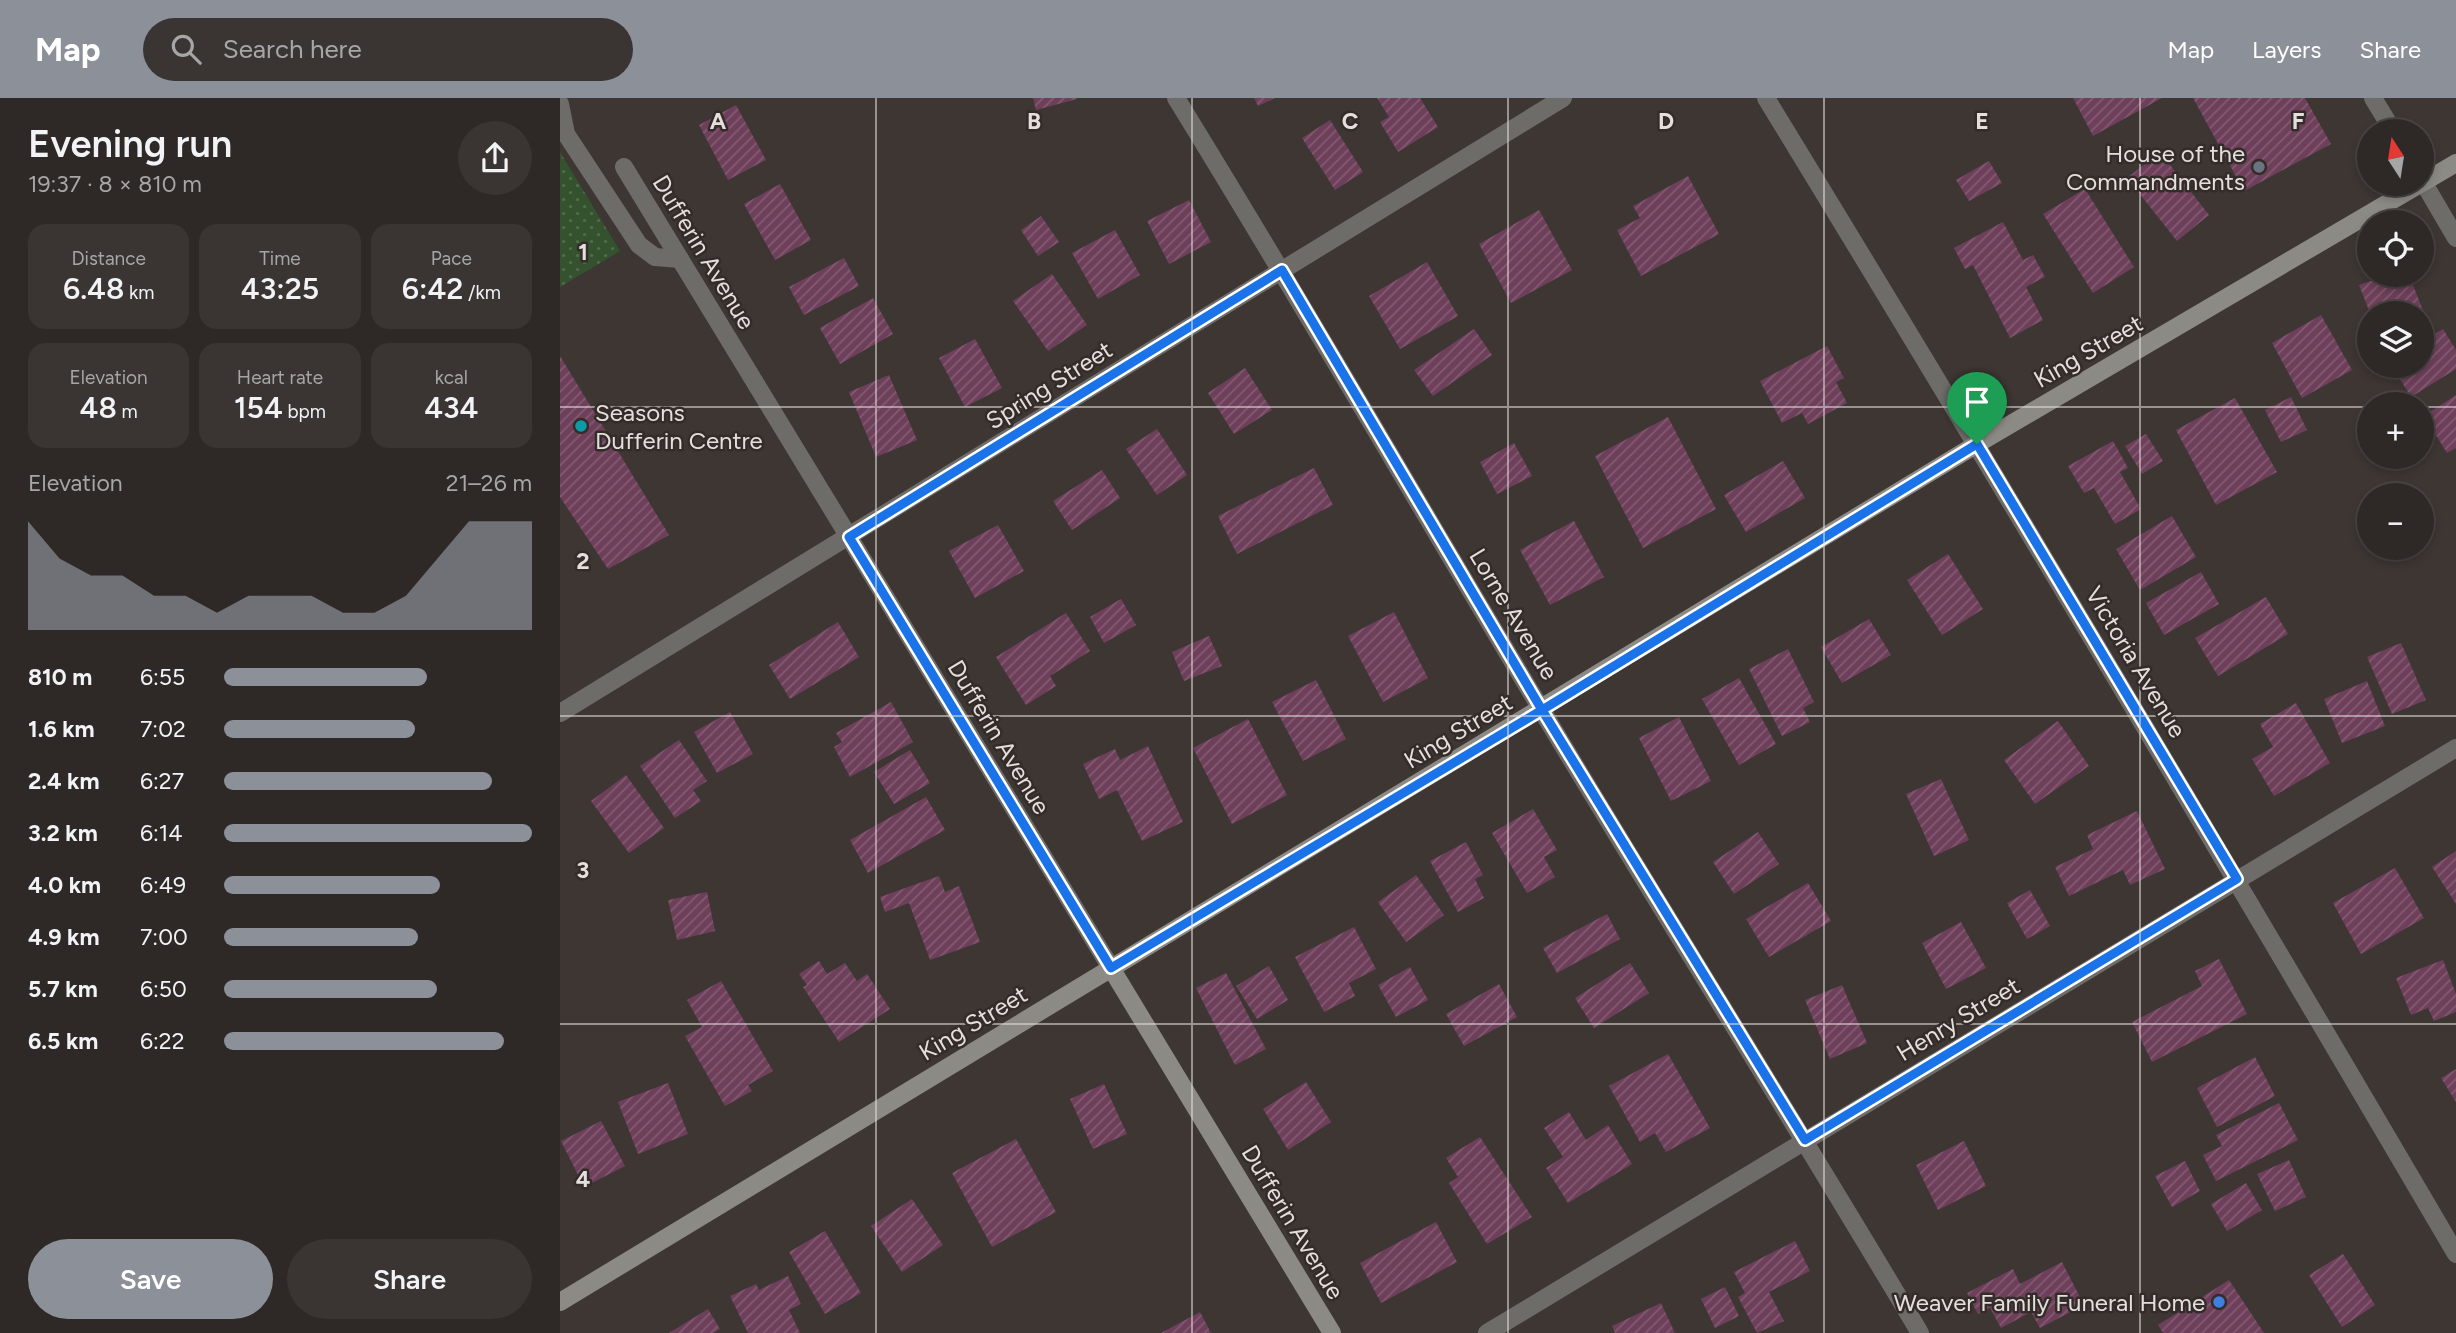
<!DOCTYPE html>
<meta charset="utf-8">
<style>
body{margin:0;font-family:Figtree,sans-serif;background:#3a3432;color:#f1f3f6;height:100vh;display:flex;flex-direction:column;font-size:26px;white-space:nowrap}
*{box-sizing:border-box;margin:0}
p{font-size:23px;color:#a7a6a7}
.icon{flex:none;width:38px;height:38px;fill:none;stroke:currentColor;stroke-width:2;stroke-linecap:round;stroke-linejoin:round}
.map{position:relative;flex:1;overflow:hidden}
.sheet{display:flex;flex-direction:column;background:#2e2826;width:560px}
.sheet>*{flex:none}
.needle{width:46px;rotate:348deg}
.buttons{position:absolute;left:1797px;top:21px;display:grid;gap:14px}
.buttons a{display:grid;place-items:center;width:77px;height:77px;border-radius:50%;background:#2e2826;box-shadow:0 4px 10px #0003,0 0 0 2px #494443;font-size:35px}
.pin{position:absolute;display:grid;place-items:center;width:60px;height:60px;color:#fff;margin:-72px -30px;border-radius:50% 50% 50% 0;rotate:-45deg;box-shadow:0 0 7px #0007}
.pin .icon{rotate:45deg}
.round{display:grid;place-items:center;flex:none;width:74px;height:74px;border-radius:37px;background:#3a3432}
.overview{display:flex;align-items:center;justify-content:space-between;height:119px;padding:0 28px}
h1{font-size:38px;font-weight:600;line-height:52px}
.metrics{display:grid;grid-template-columns:repeat(3,1fr);gap:10px;height:119px;padding:7px 28px}
.metrics div{display:grid;align-content:center;border-radius:18px;background:#3a3432;text-align:center}
.metrics b{font-size:30px;font-weight:600}
.metrics small{font-size:19px;font-weight:400}
.metrics p{font-size:19px}
.chart{height:196px;padding:14px 28px}
.chart p{display:flex;justify-content:space-between}
.chart svg{width:100%;height:126px;margin-top:7px;fill:#8c9099;opacity:.7}
.button{display:flex;gap:14px;margin-top:auto;padding:14px 28px}
.button a{flex:1;height:80px;border-radius:42px;background:#8c9099;color:#fff;font-size:28px;font-weight:600;line-height:80px;text-align:center}
.button a+a{background:#3a3432;color:#f1f3f6}
ul{padding:0 28px;list-style:none;font-size:23px}
li{display:grid;grid-template-columns:112px 84px 1fr;align-items:center;height:52px}
li i{height:18px;border-radius:9px;background:#8c9099}
header{display:flex;align-items:center;gap:42px;box-sizing:border-box;height:98px;padding:0 35px;background:#8c9099;color:#fff}
header strong{font-size:33px}
nav{display:flex;gap:38px;margin-inline-start:auto;font-size:24px}
.search{width:490px;height:63px;background:#3a3432;display:flex;align-items:center;gap:18px;box-sizing:border-box;padding:0 24px;border-radius:38px;color:#a7a6a7;font-size:26px}
main{display:flex;flex:1;min-height:0}
.map>svg:first-child{display:block}
.grass{fill:url(#grass-dots)}
.building{fill:url(#building-hatch)}
.lines{fill:none;stroke-linecap:round;stroke-linejoin:round}
.lane{stroke:#6e6c69;stroke-width:18}
.street{stroke:#6e6c69;stroke-width:18}
.secondary{stroke:#8c8a84;stroke-width:18}
.route-casing{stroke:#fff;stroke-width:14}
.route{stroke:#1a73e8;stroke-width:9}
.grid{fill:none;stroke:#e4dfdd;stroke-width:2;stroke-opacity:0.55}
.worship-dot{fill:#6b7280;stroke:#332c29;stroke-width:2.5}
.culture-dot{fill:#0f9aa8;stroke:#332c29;stroke-width:2.5}
.shop-dot{fill:#3f7fe0;stroke:#332c29;stroke-width:2.5}
.labels{text-anchor:middle;dominant-baseline:central;stroke-width:5;stroke-linejoin:round;paint-order:stroke}
.poi-label{font-size:24px;fill:#e4dfdd;stroke:#332c29;text-anchor:end}
.street-label{font-size:24px;fill:#e4dfdd;stroke:#332c29}
.grid-label{font-size:23px;text-anchor:middle;font-weight:bold;fill:#e4dfdd;stroke:#332c29;stroke-width:5;stroke-linejoin:round;paint-order:stroke}
</style>
<header>
<strong>Map</strong>
<div class="search"><svg class="icon" aria-label="search" viewBox="0 0 24 24"><circle cx="10" cy="10" r="6"/><path d="M15 15l6 6"/></svg>Search here</div>
<nav><a>Map</a><a>Layers</a><a>Share</a></nav>
</header>
<main>
<section class="sheet">
<div class="overview"><div><h1>Evening run</h1><p>19:37 · 8 × 810 m</p></div><a class="round"><svg class="icon" aria-label="share" viewBox="0 0 24 24"><path d="M12 15V3M7 8l5-5 5 5M5 13v7h14v-7"/></svg></a></div>
<div class="metrics">
<div><p>Distance</p><b>6.48<small> km</small></b></div>
<div><p>Time</p><b>43:25</b></div>
<div><p>Pace</p><b>6:42<small> /km</small></b></div>
</div>
<div class="metrics">
<div><p>Elevation</p><b>48<small> m</small></b></div>
<div><p>Heart rate</p><b>154<small> bpm</small></b></div>
<div><p>kcal</p><b>434</b></div>
</div>
<div class="chart"><p><span>Elevation</span>21–26 m</p>
<svg viewBox="0 0 160 44" preserveAspectRatio="none"><path d="M0 44V6L10 19L20 25L30 25L40 32L50 32L60 38L70 32L80 32L90 32L100 38L110 38L120 32L130 19L140 6L150 6L160 6V44z"/></svg>
</div>
<ul>
<li><b>810 m</b>6:55<i style="width:66%"></i></li>
<li><b>1.6 km</b>7:02<i style="width:62%"></i></li>
<li><b>2.4 km</b>6:27<i style="width:87%"></i></li>
<li><b>3.2 km</b>6:14<i style="width:100%"></i></li>
<li><b>4.0 km</b>6:49<i style="width:70%"></i></li>
<li><b>4.9 km</b>7:00<i style="width:63%"></i></li>
<li><b>5.7 km</b>6:50<i style="width:69%"></i></li>
<li><b>6.5 km</b>6:22<i style="width:91%"></i></li>
</ul>
<div class="button"><a>Save</a><a>Share</a></div>
</section>
<div class="map">
<svg width="1896" height="1235" viewBox="0 0 1896 1235">
<defs>
<pattern id="grass-dots" width="8" height="8" patternUnits="userSpaceOnUse" patternTransform="scale(1.75)"><rect width="8" height="8" fill="#35522f"/><path d="M2 2h.1M6 6h.1" fill="none" stroke="#526a4d" stroke-width="1.8" stroke-linecap="round"/></pattern>
<pattern id="building-hatch" width="6" height="6" patternUnits="userSpaceOnUse" patternTransform="scale(1.75)"><rect width="6" height="6" fill="#6e3f5a"/><path d="M-1 1l2-2M0 6l6-6M5 7l2-2" fill="none" stroke="#835a71"/></pattern>
</defs>
<rect width="100%" height="100%" fill="#3d3633"/>
<path class="grass" d="M0,54L60,153L0,189Z"/>
<path class="building" d="M473,0H517V1L476,12Z
M694,0H715L698,8Z
M817,0H860L878,29L838,54L820,24L829,19Z
M1513,0H1602L1533,38Z
M1633,0H1745L1771,46L1684,93Z
M176,7L206,62L168,82L139,27Z
M770,22L803,74L775,92L742,40Z
M1600,54L1649,117L1617,143L1567,80Z
M1429,63L1442,85L1409,103L1396,82Z
M1128,78L1159,136L1081,178L1057,132L1080,120L1073,108Z
M220,86L251,142L215,162L184,106Z
M1525,91L1574,169L1533,195L1483,116Z
M629,102L651,144L609,166L587,123Z
M979,112L1012,172L951,205L919,146Z
M481,118L499,144L478,158L461,132Z
M1443,124L1463,162L1473,157L1485,179L1466,189L1483,222L1450,240L1413,167L1405,171L1394,150Z
M555,132L580,177L538,201L512,155Z
M284,160L299,188L244,217L229,189Z
M867,164L898,218L840,251L809,198Z
M492,176L527,227L488,253L453,203Z
M1828,177H1849L1864,215H1810L1799,187Z
M313,200L333,236L280,266L260,230Z
M1761,217L1792,272L1742,300L1712,245Z
M914,231L932,257L873,298L854,272Z
M1883,231L1896,252V271L1851,299L1832,268H1862V244Z
M415,241L442,290L405,309L379,260Z
M1267,248L1284,280L1276,284L1287,305L1248,326L1242,315L1222,325L1200,283Z
M0,258L109,437L48,471L0,399Z
M685,270L712,312L674,336L648,295Z
M329,277L357,342L316,359L289,294Z
M1896,297V350L1887,355L1864,318Z
M1731,299L1747,332L1721,344L1705,312Z
M1675,300L1717,374L1656,407L1616,332Z
M1108,319L1156,411L1083,450L1035,358Z
M597,331L627,377L597,397L566,351Z
M1586,336L1603,363L1582,376L1565,348Z
M1553,343L1568,370L1560,374L1581,411L1555,426L1534,390L1524,395L1508,368Z
M954,345L972,378L937,396L920,364Z
M1223,363L1245,400L1186,434L1164,397Z
M754,370L773,407L677,456L658,418Z
M542,372L560,400L512,432L493,403Z
M1612,418L1636,459L1580,492L1556,451Z
M1014,423L1044,479L990,507L960,452Z
M438,427L464,473L415,500L389,453Z
M1388,456L1423,511L1382,537L1347,482Z
M1641,474L1659,506L1604,537L1586,505Z
M1706,499L1728,536L1658,578L1635,540Z
M561,501L576,527L544,545L530,519Z
M834,514L868,580L823,604L788,538Z
M506,515L530,553L490,578L496,588L466,607L436,559Z
M1309,521L1331,557L1282,585L1261,549Z
M278,524L299,559L230,601L209,567Z
M649,538L662,568L624,583L612,554Z
M1841,545L1866,602L1832,616L1807,559Z
M1228,551L1254,604L1243,610L1250,624L1222,638L1189,571Z
M1179,580L1216,646L1179,667L1142,601Z
M756,582L786,641L743,663L712,604Z
M1807,583L1825,628L1782,645L1764,601Z
M331,604L353,644L290,679L274,649L282,644L276,635Z
M1736,605L1770,665L1714,698L1692,661L1713,649L1700,626Z
M170,614L193,656L157,675L134,634Z
M1119,619L1151,683L1111,703L1079,640Z
M688,621L727,697L672,726L633,650Z
M1498,623L1529,668L1475,706L1444,662Z
M119,642L147,683L133,692L141,703L115,720L80,668Z
M588,648L623,724L582,743L557,692L539,701L523,666L555,651L560,662Z
M350,652L370,685L334,706L314,674Z
M66,677L104,730L69,755L31,703Z
M1381,681L1409,742L1374,758L1346,696Z
M366,699L385,732L308,775L290,742Z
M973,711L997,752L984,759L995,779L967,795L932,735Z
M1577,713L1605,771L1570,787L1563,772L1509,798L1495,769L1533,751L1527,737Z
M1198,734L1219,766L1174,796L1153,764Z
M906,744L923,777L915,781L924,800L898,814L870,763Z
M1896,753V806L1872,769Z
M1835,770L1864,820L1801,856L1773,805Z
M856,777L884,817L846,844L818,804Z
M379,778L385,794L399,788L420,844L370,862L349,805L325,814L320,799Z
M1248,785L1271,823L1209,859L1186,821Z
M1470,792L1490,828L1467,841L1447,805Z
M147,794L155,833L117,842L108,802Z
M1047,816L1060,841L997,875L983,850Z
M1401,824L1426,870L1386,891L1362,845Z
M794,829L816,871L789,885L795,898L764,914L735,859Z
M1659,861L1687,916L1592,964L1572,924L1642,888L1635,873Z
M1883,862L1896,896V914L1874,923L1868,910L1851,917L1836,880Z
M259,863L267,876L285,865L297,883L307,876L330,911L279,944L243,889L247,887L239,876Z
M1070,865L1089,895L1034,930L1015,900Z
M709,868L728,902L697,921L676,888Z
M850,869L868,902L836,919L818,887Z
M666,875L706,951L675,967L636,890Z
M161,883L213,973L188,987L192,993L165,1008L125,938L142,929L127,902Z
M939,886L957,919L904,948L886,916Z
M1282,887L1307,945L1270,961L1245,902Z
M1108,956L1150,1030L1106,1054L1095,1035L1080,1044L1049,988Z
M1695,959L1715,998L1657,1029L1637,990Z
M1896,971V1004L1881,980Z
M746,984L771,1024L728,1052L703,1011Z
M108,985L128,1036L78,1056L58,1004Z
M544,986L567,1036L533,1051L510,1001Z
M1719,1005L1738,1042L1656,1083L1643,1057L1662,1048L1656,1037Z
M1009,1014L1026,1042L1048,1027L1072,1066L1008,1105L986,1070L1003,1059L984,1030Z
M41,1023L65,1068L24,1089L1,1043Z
M920,1039L972,1119L927,1146L889,1085L898,1079L886,1060Z
M456,1041L496,1114L432,1149L392,1075Z
M1404,1043L1426,1088L1378,1112L1356,1067Z
M1729,1062L1746,1099L1715,1113L1697,1076Z
M1625,1063L1640,1093L1612,1109L1595,1078Z
M1686,1085L1702,1112L1667,1133L1651,1106Z
M352,1101L383,1147L342,1174L311,1128Z
M876,1124L897,1164L821,1205L800,1165Z
M265,1133L301,1195L265,1216L229,1154Z
M1235,1143L1250,1173L1209,1194L1224,1223L1197,1235L1178,1199L1185,1195L1174,1174Z
M1783,1156L1815,1207L1782,1229L1749,1177Z
M1502,1164L1524,1207L1480,1230L1471,1214L1441,1230L1430,1210L1418,1216L1407,1195L1453,1171L1460,1186Z
M228,1178L241,1206L229,1212L240,1235H188L170,1198L196,1186L199,1192Z
M1669,1182L1704,1235H1603L1598,1227Z
M1165,1189L1179,1218L1155,1230L1141,1201Z
M1101,1205L1115,1235H1055L1052,1228Z
M148,1211L160,1231L153,1235H109Z
M640,1214L651,1235H601Z"/>
<g class="lines">
<path class="lane" d="M0,6L6,36L79,147L95,159L120,161"/>
<path class="street" d="M616,0C742,204 861,411 984,616C1108,823 1237,1028 1360,1235
M1206,0C1440,383 1669,769 1896,1156
M1813,0L1833,33
M64,69L551,870
M1862,82L1896,140
M0,615L1003,0
M927,1235L1896,650"/>
<path class="secondary" d="M1862,85L1896,65
M551,870L772,1235
M0,1204L1417,346L1860,86"/>
</g>
<g class="lines">
<g class="route-casing">
<path id="route" d="M1417,346L982,612L551,870L289,439L722,172L982,612L1245,1042L1677,781L1417,346"/>
</g>
<use href="#route" class="route"/>
</g>
<path class="grid" d="M316,0V1235M632,0V1235M948,0V1235M1264,0V1235M1580,0V1235M0,309H1810M1862,309H1896M0,618H1896M0,926H1896"/>
<circle class="worship-dot" cx="1699" cy="69" r="7"/>
<circle class="culture-dot" cx="21" cy="328" r="7"/>
<circle class="shop-dot" cx="1659" cy="1204" r="7"/>
<g class="labels">
<g class="poi-label">
<text x="1685" y="55">House of the<tspan x="1685" dy="28">Commandments</tspan></text>
<text x="35" y="314" text-anchor="start">Seasons<tspan x="35" dy="28">Dufferin Centre</tspan></text>
<text x="1645" y="1204">Weaver Family Funeral Home</text>
</g>
<g class="street-label">
<text transform="translate(144 154) rotate(59)">Dufferin Avenue</text>
<text transform="translate(1528 253) rotate(-30)">King Street</text>
<text transform="translate(489 287) rotate(-32)">Spring Street</text>
<text transform="translate(954 516) rotate(59)">Lorne Avenue</text>
<text transform="translate(1576 564) rotate(59)">Victoria Avenue</text>
<text transform="translate(898 633) rotate(-31)">King Street</text>
<text transform="translate(439 639) rotate(59)">Dufferin Avenue</text>
<text transform="translate(1398 921) rotate(-31)">Henry Street</text>
<text transform="translate(413 925) rotate(-31)">King Street</text>
<text transform="translate(733 1124) rotate(59)">Dufferin Avenue</text>
</g>
</g>
<g class="grid-label">
<text x="158" y="31">A</text>
<text x="474" y="31">B</text>
<text x="790" y="31">C</text>
<text x="1106" y="31">D</text>
<text x="1422" y="31">E</text>
<text x="1738" y="31">F</text>
<text x="23" y="162">1</text>
<text x="23" y="471">2</text>
<text x="23" y="780">3</text>
<text x="23" y="1089">4</text>
</g>
</svg>
<div class="buttons">
<a><svg class="needle" viewBox="-14 -14 28 28"><path d="M0-13l5 13h-10z" fill="#e53935"/><path d="M0 13l5-13h-10z" fill="#a7a6a7"/></svg></a>
<a><svg class="icon" aria-label="locate" viewBox="0 0 24 24"><circle cx="12" cy="12" r="6"/><path d="M12 2v4M12 18v4M2 12h4M18 12h4"/></svg></a>
<a><svg class="icon" aria-label="layers" viewBox="0 0 24 24"><path d="M12 4l9 5-9 5-9-5zM3 14l9 5 9-5"/></svg></a>
<a>+</a>
<a>−</a>
</div>
<div class="pin" style="left:1417px;top:346px;background:#1e9e55"><svg class="icon" aria-label="arrive" viewBox="0 0 24 24"><path d="M6 21V4h12l-3 4 3 4H6"/></svg></div>
</div>
</main>
